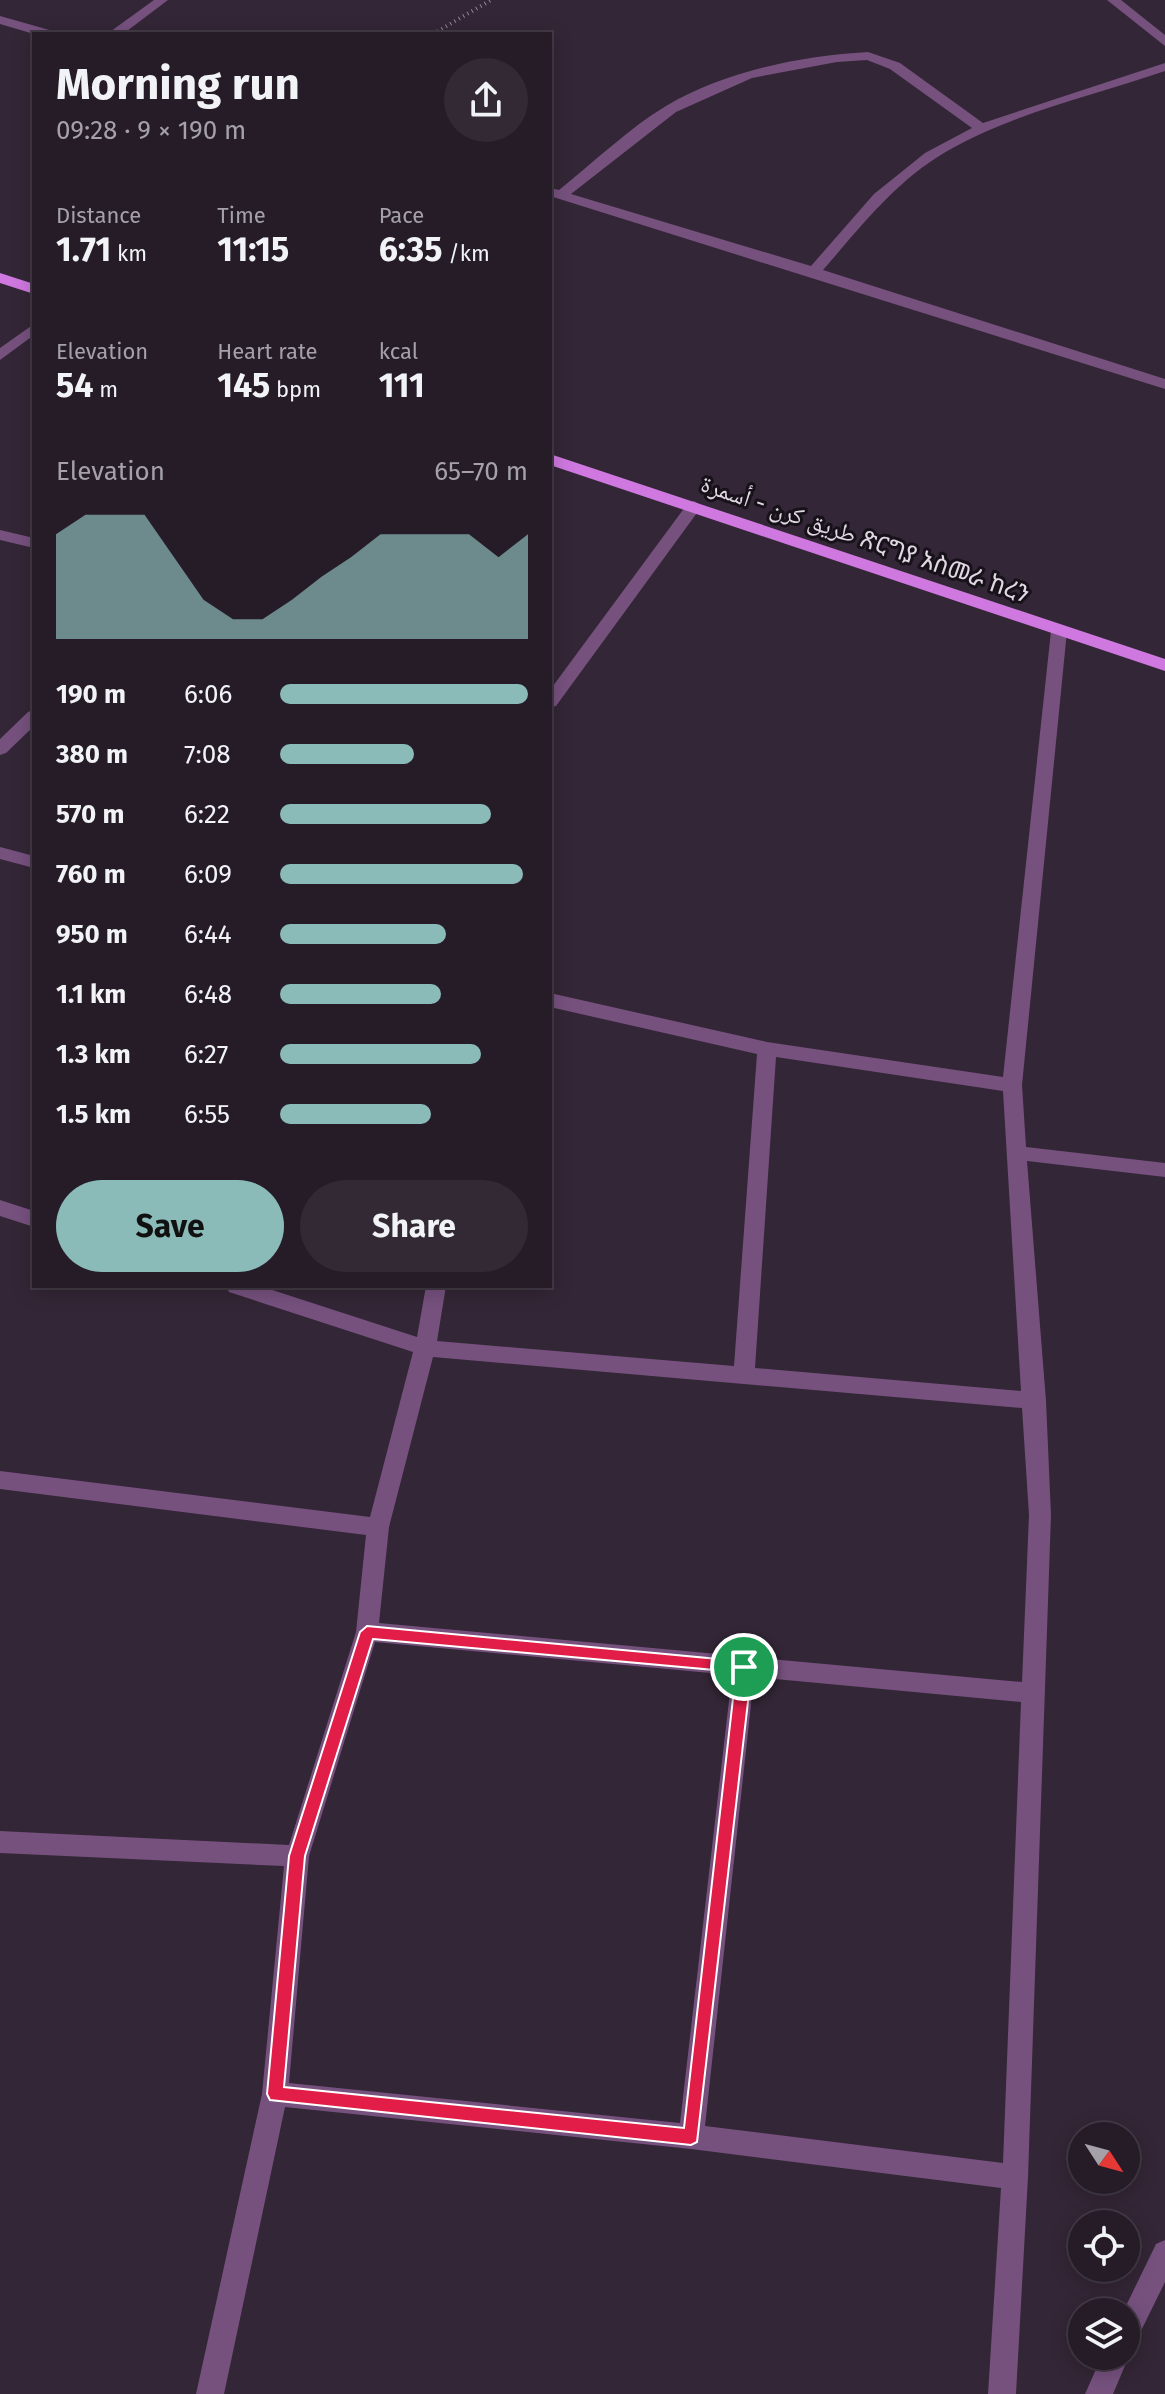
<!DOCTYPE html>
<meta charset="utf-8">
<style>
body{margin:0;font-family:"Fira Sans","Noto Naskh Arabic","Noto Sans Ethiopic",sans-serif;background:#322934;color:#f1f3f6;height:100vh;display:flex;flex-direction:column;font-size:30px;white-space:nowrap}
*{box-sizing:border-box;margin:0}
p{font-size:26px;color:#a4a1a8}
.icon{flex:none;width:44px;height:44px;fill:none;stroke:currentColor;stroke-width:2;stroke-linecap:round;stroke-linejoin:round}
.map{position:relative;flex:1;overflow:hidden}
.sheet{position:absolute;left:32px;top:32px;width:520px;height:1256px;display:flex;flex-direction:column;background:#261c28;border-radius:0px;box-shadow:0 4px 20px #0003,0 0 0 2px #423a45}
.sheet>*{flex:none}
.needle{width:52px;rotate:126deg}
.tools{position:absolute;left:1068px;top:2122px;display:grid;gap:16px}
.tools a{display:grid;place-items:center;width:72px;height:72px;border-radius:50%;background:#261c28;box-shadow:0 4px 20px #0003,0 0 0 2px #423a45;font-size:40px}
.pin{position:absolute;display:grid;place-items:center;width:68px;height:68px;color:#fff;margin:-34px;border:4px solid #fff;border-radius:50%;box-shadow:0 2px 8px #0007}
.round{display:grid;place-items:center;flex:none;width:84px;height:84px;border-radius:42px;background:#322934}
.headline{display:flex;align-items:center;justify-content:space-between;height:136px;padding:0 24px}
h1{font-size:44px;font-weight:700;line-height:60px}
.metrics{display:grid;grid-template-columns:repeat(3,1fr);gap:12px;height:136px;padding:8px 24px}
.metrics div{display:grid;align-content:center}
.metrics b{font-size:34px;font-weight:700}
.metrics small{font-size:22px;font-weight:400}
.metrics p{font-size:22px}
.chart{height:224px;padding:16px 24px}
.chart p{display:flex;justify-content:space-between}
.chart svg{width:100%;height:144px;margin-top:8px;fill:#8bbbb9;opacity:.7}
.button{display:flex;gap:16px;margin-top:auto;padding:16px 24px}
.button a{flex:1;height:92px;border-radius:48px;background:#8bbbb9;color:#111;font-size:32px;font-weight:700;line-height:92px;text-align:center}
.button a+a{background:#322934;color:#f1f3f6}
ul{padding:0 24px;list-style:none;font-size:26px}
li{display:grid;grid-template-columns:128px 96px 1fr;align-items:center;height:60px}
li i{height:20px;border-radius:10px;background:#8bbbb9}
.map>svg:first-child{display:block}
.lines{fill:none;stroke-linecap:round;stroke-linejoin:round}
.path{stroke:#918693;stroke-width:4;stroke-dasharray:1 4;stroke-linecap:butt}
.minor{fill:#76517e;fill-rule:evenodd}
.trunk{fill:#ce78e0;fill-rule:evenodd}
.route{fill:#e11d48;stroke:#fff;stroke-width:2;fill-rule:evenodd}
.labels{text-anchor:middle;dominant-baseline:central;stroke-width:6;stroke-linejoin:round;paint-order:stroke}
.street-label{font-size:24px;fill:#e1d8e3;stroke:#171119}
</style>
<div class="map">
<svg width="1165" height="2394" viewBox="0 0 1165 2394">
<rect width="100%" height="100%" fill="#332636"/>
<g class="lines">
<path class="path" d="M433,34L491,0"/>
<path class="minor" d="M154,0H168L123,34H107Z
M1107,0H1121L1165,35V46Z
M0,16L53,31L55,34H34L0,24Z
M868,52L900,63L983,123L1165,63V71C1089,97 1004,115 936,158C891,187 858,230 823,270L1165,379V389L550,196V188L559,190C593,163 629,128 666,106C725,71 800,56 868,52ZM867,60L890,69L972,128L925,153L874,194L811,266L571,194L676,112L752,78L837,62Z
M34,324V335L0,360V348Z
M694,501L702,506L556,706L550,707V690L688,503Z
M0,530L34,538V548L0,540Z
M1059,626L1067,631L1022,1085L1026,1147L1165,1163V1177L1027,1161L1046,1401L1051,1515L1028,2177L1016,2394H988L1001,2188L691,2149L285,2107L224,2394H196L262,2094L284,1866L0,1853V1831L289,1845L356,1632L366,1535L0,1489V1471L370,1517L413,1352L229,1292L226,1286H260L417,1337L426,1286H446L437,1341L734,1366L757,1054L550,1007V993L767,1042L1003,1077L1051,631ZM776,1057L1003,1091L1021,1391L755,1368ZM433,1357L1022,1408L1029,1515L1022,1682L379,1623L389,1527ZM375,1642L732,1675L680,2123L289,2083L309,1856ZM754,1677L1021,1702L1003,2163L705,2126Z
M34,710V726L6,753L0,755V739L28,712Z
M0,847L34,856V868L0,859Z
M0,1200L34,1211V1227L0,1216Z
M1165,2240V2282L1135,2343L1126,2347V2312H1123L1156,2244Z
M1126,2348L1129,2356L1113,2394H1085L1102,2356H1126Z"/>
<path class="trunk" d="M0,273L34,284V294L0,283Z
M550,454L1165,659V671L550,465Z"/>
</g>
<path class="route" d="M367,1626L750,1662L752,1667L697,2142L691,2145L270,2100L267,2094L289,1856L360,1632ZM373,1639L736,1672L684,2128L284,2087L305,1856Z"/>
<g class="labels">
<g class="street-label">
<text transform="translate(865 539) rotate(19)">طريق كرن - أسمرة ጽርግያ አስመራ ከረን</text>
</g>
</g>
</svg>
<div class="tools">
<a><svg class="needle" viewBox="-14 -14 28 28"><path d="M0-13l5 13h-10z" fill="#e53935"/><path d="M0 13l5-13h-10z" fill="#a4a1a8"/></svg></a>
<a><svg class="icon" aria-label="locate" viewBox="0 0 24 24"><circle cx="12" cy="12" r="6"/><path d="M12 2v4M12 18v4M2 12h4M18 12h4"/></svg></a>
<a><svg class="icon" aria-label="layers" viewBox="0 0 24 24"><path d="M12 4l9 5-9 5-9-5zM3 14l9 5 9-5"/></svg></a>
</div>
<div class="pin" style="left:744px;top:1667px;background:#1e9e55"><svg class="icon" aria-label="arrive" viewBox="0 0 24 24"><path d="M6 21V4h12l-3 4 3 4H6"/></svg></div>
<section class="sheet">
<div class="headline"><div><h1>Morning run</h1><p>09:28 · 9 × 190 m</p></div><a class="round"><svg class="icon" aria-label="share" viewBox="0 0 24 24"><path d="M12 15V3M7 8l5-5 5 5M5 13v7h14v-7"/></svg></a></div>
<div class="metrics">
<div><p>Distance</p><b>1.71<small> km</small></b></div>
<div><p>Time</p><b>11:15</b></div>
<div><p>Pace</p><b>6:35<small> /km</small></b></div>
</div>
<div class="metrics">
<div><p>Elevation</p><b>54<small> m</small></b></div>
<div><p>Heart rate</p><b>145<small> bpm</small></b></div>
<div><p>kcal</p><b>111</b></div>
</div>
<div class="chart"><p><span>Elevation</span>65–70 m</p>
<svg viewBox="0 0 160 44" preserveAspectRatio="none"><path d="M0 44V12L10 6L20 6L30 6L40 19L50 32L60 38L70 38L80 32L90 25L100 19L110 12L120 12L130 12L140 12L150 19L160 12V44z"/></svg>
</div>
<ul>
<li><b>190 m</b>6:06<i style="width:100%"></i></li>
<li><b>380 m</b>7:08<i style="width:54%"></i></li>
<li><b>570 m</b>6:22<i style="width:85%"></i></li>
<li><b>760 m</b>6:09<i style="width:98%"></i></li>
<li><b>950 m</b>6:44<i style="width:67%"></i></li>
<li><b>1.1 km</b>6:48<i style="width:65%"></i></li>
<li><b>1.3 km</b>6:27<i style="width:81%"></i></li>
<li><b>1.5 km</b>6:55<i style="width:61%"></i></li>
</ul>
<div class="button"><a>Save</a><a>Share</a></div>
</section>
</div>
